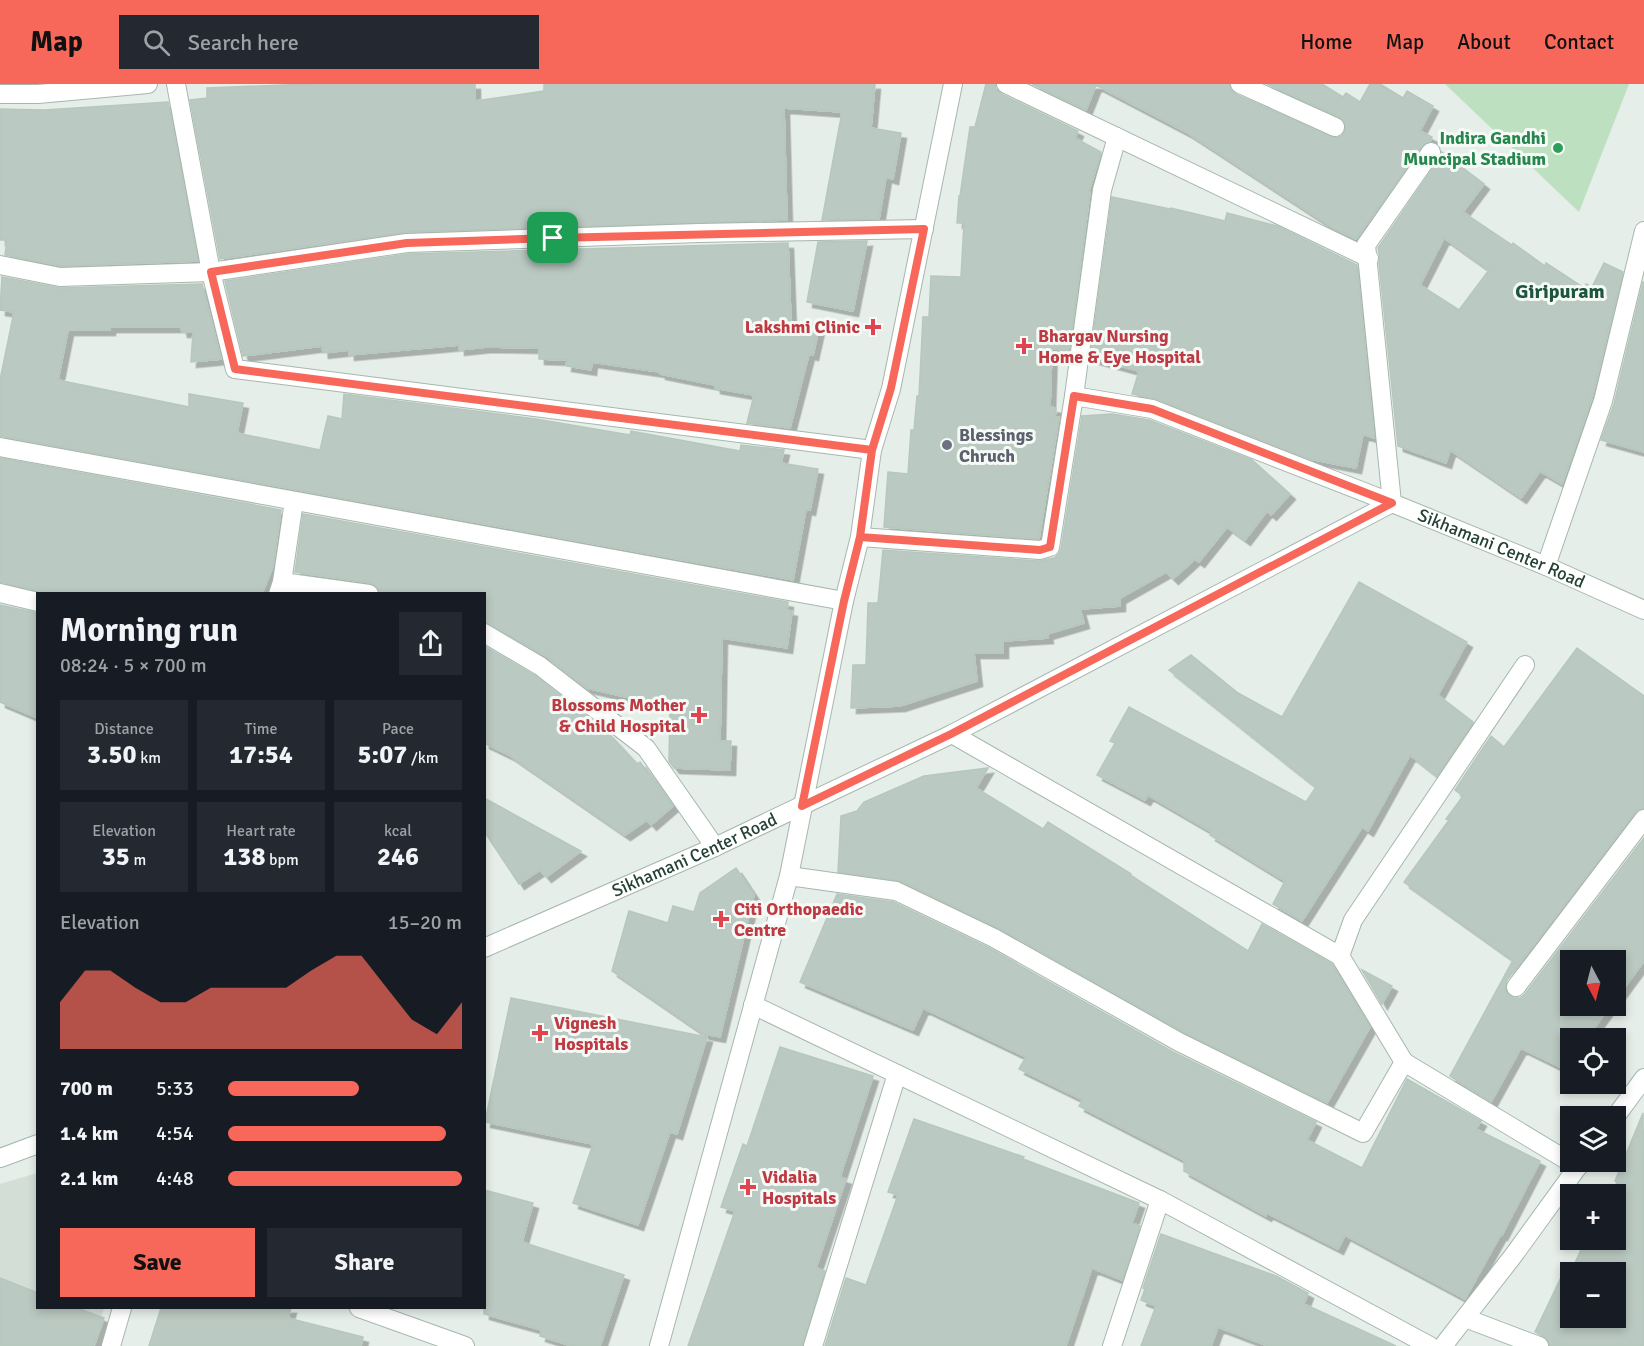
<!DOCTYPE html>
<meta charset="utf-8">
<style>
body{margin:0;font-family:Signika,sans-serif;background:#242831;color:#f1f3f6;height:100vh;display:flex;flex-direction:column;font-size:22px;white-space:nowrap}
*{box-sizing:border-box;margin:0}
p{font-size:20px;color:#9ea1a6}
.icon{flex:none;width:33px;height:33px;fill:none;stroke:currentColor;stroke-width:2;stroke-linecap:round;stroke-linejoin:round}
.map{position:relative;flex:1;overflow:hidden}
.side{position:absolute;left:36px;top:508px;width:450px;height:717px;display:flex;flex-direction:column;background:#171b24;border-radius:0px;box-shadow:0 3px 9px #0003}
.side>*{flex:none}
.needle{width:39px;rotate:173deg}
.tools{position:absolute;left:1560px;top:866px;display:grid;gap:12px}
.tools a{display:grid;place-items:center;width:66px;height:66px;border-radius:0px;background:#171b24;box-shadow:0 3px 9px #0003;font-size:30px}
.pin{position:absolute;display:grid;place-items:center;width:51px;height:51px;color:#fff;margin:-26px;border-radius:12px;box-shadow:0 3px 9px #0006}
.round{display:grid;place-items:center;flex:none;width:63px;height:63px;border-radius:0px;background:#242831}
.headline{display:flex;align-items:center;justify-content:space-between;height:102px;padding:0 24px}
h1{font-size:33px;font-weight:700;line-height:45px}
.stats{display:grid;grid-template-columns:repeat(3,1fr);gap:9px;height:102px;padding:6px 24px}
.stats div{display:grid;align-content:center;border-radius:0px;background:#242831;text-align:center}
.stats b{font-size:26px;font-weight:700}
.stats small{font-size:16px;font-weight:400}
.stats p{font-size:16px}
.chart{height:168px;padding:12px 24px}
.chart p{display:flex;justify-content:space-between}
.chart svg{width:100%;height:108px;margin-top:6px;fill:#f7685a;opacity:.7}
.action{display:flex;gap:12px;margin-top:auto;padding:12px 24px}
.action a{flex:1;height:69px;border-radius:0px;background:#f7685a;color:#111;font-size:24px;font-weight:700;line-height:69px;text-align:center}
.action a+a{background:#242831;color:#f1f3f6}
ul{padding:0 24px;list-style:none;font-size:20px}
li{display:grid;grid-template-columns:96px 72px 1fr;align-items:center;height:45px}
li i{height:15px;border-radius:8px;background:#f7685a}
header{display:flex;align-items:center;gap:36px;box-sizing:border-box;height:84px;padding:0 30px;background:#f7685a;color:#111}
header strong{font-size:28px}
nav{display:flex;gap:33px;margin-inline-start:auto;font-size:21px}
.search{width:420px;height:54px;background:#242831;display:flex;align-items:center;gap:15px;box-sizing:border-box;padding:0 21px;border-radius:0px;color:#9ea1a6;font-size:22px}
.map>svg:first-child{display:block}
.built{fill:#d3ded7}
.green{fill:#bde0c1}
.building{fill:#bac9c1;stroke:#b6c8be;stroke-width:1.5;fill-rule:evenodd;filter:url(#shadow)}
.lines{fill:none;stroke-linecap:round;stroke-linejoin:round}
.minor-casing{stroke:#a7b7ae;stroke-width:20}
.minor{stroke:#fff;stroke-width:18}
.route-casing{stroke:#fff;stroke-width:12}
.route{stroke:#f7685a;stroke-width:8}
.leisure-dot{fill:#2e9e5b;stroke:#f6faf7;stroke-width:2}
.health-dot{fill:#e0444e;stroke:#f6faf7;stroke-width:2}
.worship-dot{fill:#6b7280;stroke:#f6faf7;stroke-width:2}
.labels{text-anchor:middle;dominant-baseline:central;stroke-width:6;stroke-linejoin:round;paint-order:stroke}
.leisure-label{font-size:18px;font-weight:bold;fill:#27864d;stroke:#f6faf7;text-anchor:end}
.health-label{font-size:18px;font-weight:bold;fill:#be3a42;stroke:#f6faf7;text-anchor:start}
.worship-label{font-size:18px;font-weight:bold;fill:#5b616d;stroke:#f6faf7;text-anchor:start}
.street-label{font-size:18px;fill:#234134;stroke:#f6faf7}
.neighbourhood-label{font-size:20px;font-weight:bold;fill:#1d553e;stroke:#f6faf7}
</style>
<header>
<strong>Map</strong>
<div class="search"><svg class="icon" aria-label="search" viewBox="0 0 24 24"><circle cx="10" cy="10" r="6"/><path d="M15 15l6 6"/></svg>Search here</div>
<nav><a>Home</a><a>Map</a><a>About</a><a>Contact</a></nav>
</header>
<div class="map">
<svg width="1644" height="1262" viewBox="0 0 1644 1262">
<defs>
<filter id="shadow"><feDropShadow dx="5.5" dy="5.5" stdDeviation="0" flood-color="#0004"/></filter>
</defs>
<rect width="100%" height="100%" fill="#e5eee8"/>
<path class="built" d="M37,1089L38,1224H104L92,1262H0V1100Z"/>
<path class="green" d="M1445,0H1629L1579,128Z"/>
<path class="building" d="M310,0H475V17L544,7V0H875L871,44L901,49L893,95L886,93L879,135L822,136L842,28L784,24L787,136L407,148L220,175L190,16L207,14V4Z
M986,0H995L996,6L1001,10L1078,47L1075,54L1101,68L1089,107L1090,108L1069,268L1052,264L1050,323L1056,324L1055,334L1059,333L1039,455L884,443L888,388L908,390L911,346H914L917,312H919L923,233H929L931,192L961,193L964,139H957L959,112H960L970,43H975Z
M1032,0H1229L1231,6L1235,10L1336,54L1341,52L1345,47L1344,37L1340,33L1267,0H1322L1343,13L1346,9L1360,18L1370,0H1380L1403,14L1407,7L1433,22L1420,47L1432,53L1430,57L1422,62L1356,155L1335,145L1188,49L1096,1L1086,26Z
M168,18L198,177L61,182L5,171L7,156H0V25L44,26Z
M1442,68L1484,100L1463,128L1512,161L1513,159L1545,182L1546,179L1584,204L1586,200L1592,203L1604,179L1623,188L1592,314L1562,400L1540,387L1521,414L1450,366L1446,379L1398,362L1379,179L1380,173L1378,164L1440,74ZM1444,154L1489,186L1459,226L1420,201Z
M1112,113L1170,125L1171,124L1225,137L1227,129L1277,142L1357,181L1374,354L1363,350L1356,384L1310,375L1156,315L1132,310L1139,287L1090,274Z
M867,157L853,227L807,218L818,158Z
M788,159L791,238L820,240L813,271L809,270L790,344L747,339L754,311L715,304V301L660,290V288L592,278L591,286L566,282L567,276L539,275V264L487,263L459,266V261L349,271V266L323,269L322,262L243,272L225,197L408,170Z
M2,193L60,204L202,200L221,275L191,278L193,248H182L181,243H110V246H68L58,296L189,323V310L243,319L237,349L320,366L328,332L342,335L344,310L536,335L630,351L631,347L740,367L741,361L784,366L781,379L818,385L810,426L806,425L793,496L0,352V296L14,228L0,226Z
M1643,198L1644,199V368L1601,356L1614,320Z
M1112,330L1149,336L1252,376L1290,410L1271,431L1267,427L1245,456L1227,443L1199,478L1195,475L1173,495L1166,488L1120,514V522L1080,525L1084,539L1047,550L1048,554L1003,557V569H974L977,597L900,622L851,624L853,581H866L868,519H878L883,466L1039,477L1054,474L1059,470L1061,465L1082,332Z
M0,374L281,426L273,482L262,510H46L41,507L0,498Z
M303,430L788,518L787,526L792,527L787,564L722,554L720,657H731L730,686L674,684L669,677L670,623L587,604L546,572L484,538V510H380L376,502L371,499L295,488Z
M1359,498L1467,558L1438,611L1473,638L1437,692L1410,671L1368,747L1362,743L1302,837L1273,820L1285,797L1210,751L1212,748L1148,711L1145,716L1097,691L1115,659L1110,657L1129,623L1306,718L1316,703L1169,586L1191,571L1238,609L1282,633Z
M0,521L38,529V634L0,618Z
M484,562L534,591L608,649L637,680L640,678L673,722L651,741L647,736L625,751L509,671L484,659Z
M1577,564L1644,612V724L1635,728L1507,896L1505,907L1514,914H1520L1525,910L1644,754V877L1616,915V876H1570V921H1611L1587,954H1570V976L1564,985L1521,964L1491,1018L1450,992L1513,876L1404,798L1449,736L1446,735L1463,712L1455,706L1491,652L1504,663Z
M988,684L976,704L1043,745L1048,738L1131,790L1130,791L1248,867L1262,840L1332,880L1370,943L1327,1019L1184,948L999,844L901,797L838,788L841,732L857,727L864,718L924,692Z
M484,714L581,767L546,793L540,786L519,800L484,747Z
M736,784L754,811L720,953L704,950L612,887L629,827L668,839L673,822L694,828L700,809Z
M837,810L893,818L989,864L1173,968L1316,1038L1307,1056L1362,1084L1407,995L1481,1037L1476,1045L1540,1077L1502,1151L1501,1150L1465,1215L1345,1151L1338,1165L1267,1129L1266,1132L1184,1087V1076L1079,1022L1083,1016L1019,985L1026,973L923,924L913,946L800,898Z
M1362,886L1392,902L1382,920Z
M511,914L707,953L677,1050L670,1048L638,1141L573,1119L593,1060L485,1038Z
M780,963L873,992L840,1093L846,1095L816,1184L825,1187L802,1262H688L735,1127L721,1123L743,1060L747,1062Z
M1643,1029L1644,1262H1550L1547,1254L1535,1248L1567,1181L1573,1183L1586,1155H1616V1110H1612L1617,1098L1615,1097ZM1570,1188H1616V1233H1570Z
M914,1035L1024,1073L1023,1075L1139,1119L1132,1139L1140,1142L1122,1196L1092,1184L1066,1262H825L846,1194L866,1201L898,1111L888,1108Z
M484,1106L533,1119L522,1158L624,1191L600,1262H572L540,1252L542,1246L484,1230Z
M1161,1150L1276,1192L1308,1209L1304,1220L1396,1262H1268L1218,1243L1211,1262H1141L1156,1222L1141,1216L1145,1205L1143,1204Z
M0,1194L38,1209V1224H77L104,1234L94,1262H0Z
M161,1224H291L288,1234L363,1253L361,1262H149Z"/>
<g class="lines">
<g class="minor-casing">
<g id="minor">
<path d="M176,0L211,188L235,285L872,366"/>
<path d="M1006,0L1369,174"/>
<path d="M1240,0L1335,43"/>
<path d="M0,10H38L148,0"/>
<path d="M0,181L60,193L211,188L407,159L699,149L924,145"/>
<path d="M1074,312L1152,325L1392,419L1366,161L1431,68"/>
<path d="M0,363L844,517"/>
<path d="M860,453L1040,466L1050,463L1074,312L1102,106L1117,53"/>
<path d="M1546,482L1603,317L1644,147"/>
<path d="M282,498L369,510"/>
<path d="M0,509L38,518"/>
<path d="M278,510L282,498L294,417"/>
<path d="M484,549L540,582L646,664L715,763"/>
<path d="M952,650L1340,872"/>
<path d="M789,792L896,807L994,854L1179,958L1363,1049L1404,978L1340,872L1353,836L1525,581"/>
<path id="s1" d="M484,864L715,763L952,650L1392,419L1546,482L1644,526"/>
<path d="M1516,903L1644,735"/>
<path d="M753,921L1160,1116L1112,1262"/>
<path d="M1404,978L1578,1083"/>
<path d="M1616,1032L1644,994"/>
<path d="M0,1074L38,1060"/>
<path d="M1160,1116L1430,1262"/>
<path d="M359,1224L465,1262"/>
<path d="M1465,1234L1539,1262"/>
<path d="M111,1262L122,1224"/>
<path d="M659,1262L789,792L844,517L860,453L872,366L891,305L953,0"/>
<path d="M813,1262L897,990"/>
<path d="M1443,1262L1513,1172L1582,1077"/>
</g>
</g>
<use href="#minor" class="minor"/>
</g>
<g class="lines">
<g class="route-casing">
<path id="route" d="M553,154L407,159L211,188L235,285L872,366L860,453L844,517L802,722L951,650L1392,419L1152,325L1074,312L1050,463L1040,466L860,453L872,366L891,304L924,145L553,154"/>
</g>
<use href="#route" class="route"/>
</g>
<circle class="leisure-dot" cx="1558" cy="64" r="6"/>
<g class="health-dot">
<path d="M870 234h6v6h6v6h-6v6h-6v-6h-6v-6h6z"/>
<path d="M1021 253h6v6h6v6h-6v6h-6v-6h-6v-6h6z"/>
<path d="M696 622h6v6h6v6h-6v6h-6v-6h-6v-6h6z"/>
<path d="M718 826h6v6h6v6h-6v6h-6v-6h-6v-6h6z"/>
<path d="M537 940h6v6h6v6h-6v6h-6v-6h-6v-6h6z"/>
<path d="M745 1094h6v6h6v6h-6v6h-6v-6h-6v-6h6z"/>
</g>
<circle class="worship-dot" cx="947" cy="361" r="6"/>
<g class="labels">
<g class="leisure-label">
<text x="1546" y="54">Indira Gandhi<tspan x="1546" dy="21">Muncipal Stadium</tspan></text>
</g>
<g class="health-label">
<text x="860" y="243" text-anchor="end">Lakshmi Clinic</text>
<text x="1038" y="252">Bhargav Nursing<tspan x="1038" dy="21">Home &amp; Eye Hospital</tspan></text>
<text x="686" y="621" text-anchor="end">Blossoms Mother<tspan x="686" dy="21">&amp; Child Hospital</tspan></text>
<text x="734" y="825">Citi Orthopaedic<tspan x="734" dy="21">Centre</tspan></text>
<text x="554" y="939">Vignesh<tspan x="554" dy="21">Hospitals</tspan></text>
<text x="762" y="1093">Vidalia<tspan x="762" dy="21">Hospitals</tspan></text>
</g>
<g class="worship-label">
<text x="959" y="351">Blessings<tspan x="959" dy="21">Chruch</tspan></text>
</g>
<g class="street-label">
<text stroke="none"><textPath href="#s1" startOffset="1130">Sikhamani Center Road</textPath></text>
<text stroke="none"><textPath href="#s1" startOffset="230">Sikhamani Center Road</textPath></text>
</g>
<g class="neighbourhood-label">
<text x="1560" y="207">Giripuram</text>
</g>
</g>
</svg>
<div class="tools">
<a><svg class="needle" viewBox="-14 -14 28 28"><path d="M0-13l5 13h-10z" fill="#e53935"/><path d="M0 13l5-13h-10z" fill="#9ea1a6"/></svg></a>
<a><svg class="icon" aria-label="locate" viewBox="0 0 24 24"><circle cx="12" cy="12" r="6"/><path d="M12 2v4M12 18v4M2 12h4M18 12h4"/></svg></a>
<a><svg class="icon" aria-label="layers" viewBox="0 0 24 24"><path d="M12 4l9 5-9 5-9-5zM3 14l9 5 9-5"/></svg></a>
<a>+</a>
<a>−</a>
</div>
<div class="pin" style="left:553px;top:154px;background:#1e9e55"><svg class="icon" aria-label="arrive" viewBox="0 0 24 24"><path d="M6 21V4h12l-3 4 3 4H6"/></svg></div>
<section class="side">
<div class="headline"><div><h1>Morning run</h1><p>08:24 · 5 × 700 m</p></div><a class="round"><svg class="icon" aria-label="share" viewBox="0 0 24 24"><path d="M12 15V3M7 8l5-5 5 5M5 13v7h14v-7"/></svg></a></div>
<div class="stats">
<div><p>Distance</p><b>3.50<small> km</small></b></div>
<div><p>Time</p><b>17:54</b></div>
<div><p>Pace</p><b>5:07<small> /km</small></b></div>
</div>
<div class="stats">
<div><p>Elevation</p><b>35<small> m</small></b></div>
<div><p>Heart rate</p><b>138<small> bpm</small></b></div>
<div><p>kcal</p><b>246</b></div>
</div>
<div class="chart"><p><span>Elevation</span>15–20 m</p>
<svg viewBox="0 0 160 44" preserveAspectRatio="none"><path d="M0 44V25L10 12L20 12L30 19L40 25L50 25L60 19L70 19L80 19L90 19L100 12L110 6L120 6L130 19L140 32L150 38L160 25V44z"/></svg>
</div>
<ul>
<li><b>700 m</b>5:33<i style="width:56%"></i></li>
<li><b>1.4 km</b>4:54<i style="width:93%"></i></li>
<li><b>2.1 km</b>4:48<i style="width:100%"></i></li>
</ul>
<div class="action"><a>Save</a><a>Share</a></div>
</section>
</div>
